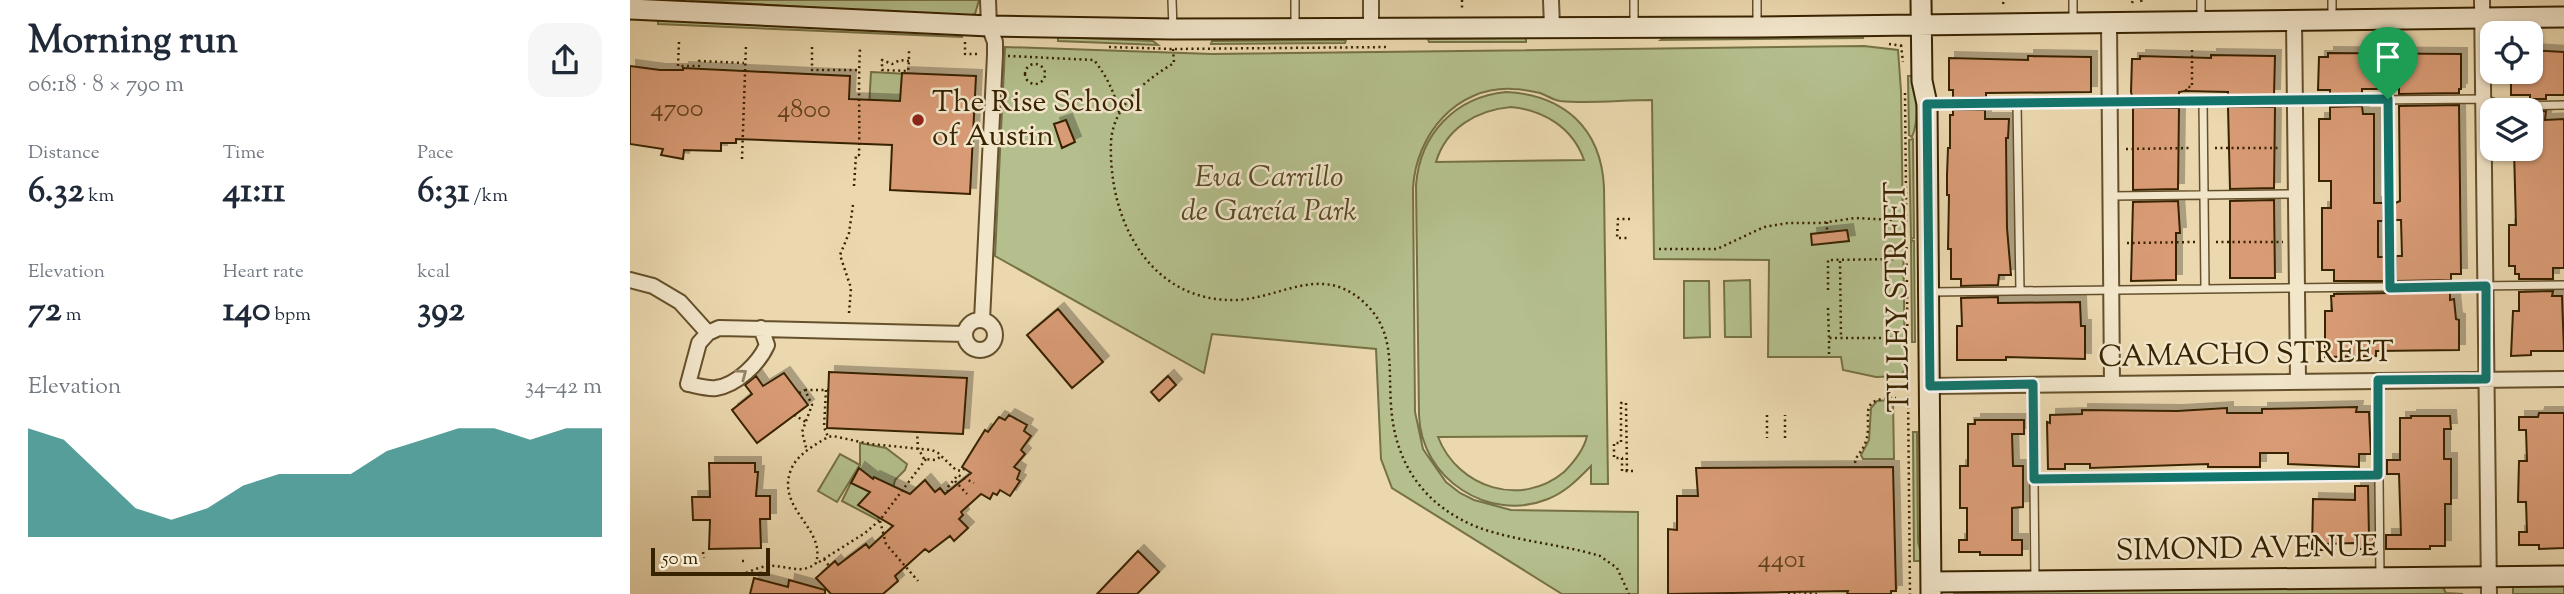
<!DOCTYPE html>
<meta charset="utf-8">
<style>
body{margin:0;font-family:"Sorts Mill Goudy",serif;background:#f6f6f7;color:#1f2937;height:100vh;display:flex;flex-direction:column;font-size:26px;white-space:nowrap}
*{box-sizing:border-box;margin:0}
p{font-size:23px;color:#747a83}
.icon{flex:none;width:38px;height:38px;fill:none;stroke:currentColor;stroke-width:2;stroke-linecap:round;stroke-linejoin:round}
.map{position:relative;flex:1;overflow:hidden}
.details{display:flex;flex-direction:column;background:#fff;width:630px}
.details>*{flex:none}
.tools{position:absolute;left:1850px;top:21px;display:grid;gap:14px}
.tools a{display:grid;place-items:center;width:63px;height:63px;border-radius:14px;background:#fff;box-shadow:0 2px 5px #0004;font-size:35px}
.scale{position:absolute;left:21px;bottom:18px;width:119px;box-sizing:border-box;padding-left:7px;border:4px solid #382300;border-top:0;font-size:19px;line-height:24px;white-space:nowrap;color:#382300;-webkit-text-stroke:5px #f2e6cb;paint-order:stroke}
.pin{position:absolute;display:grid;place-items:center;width:60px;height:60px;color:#fff;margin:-72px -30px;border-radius:50% 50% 50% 0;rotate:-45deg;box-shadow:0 0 7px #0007}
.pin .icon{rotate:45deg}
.round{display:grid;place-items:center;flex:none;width:74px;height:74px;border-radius:21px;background:#f6f6f7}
.head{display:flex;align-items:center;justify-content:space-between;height:119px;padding:0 28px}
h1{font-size:38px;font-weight:700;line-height:52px}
.figures{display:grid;grid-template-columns:repeat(3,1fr);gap:10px;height:119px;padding:7px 28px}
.figures div{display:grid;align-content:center}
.figures b{font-size:35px;font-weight:700}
.figures small{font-size:19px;font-weight:400}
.figures p{font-size:19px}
.chart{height:196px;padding:14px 28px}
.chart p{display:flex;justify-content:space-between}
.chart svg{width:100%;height:126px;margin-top:7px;fill:#0f766e;opacity:.7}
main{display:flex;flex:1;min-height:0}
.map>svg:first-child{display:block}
.green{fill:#b4bf8d;stroke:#767146;stroke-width:2;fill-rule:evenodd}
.building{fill:#d89b74;stroke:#382300;stroke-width:2;filter:url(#shadow)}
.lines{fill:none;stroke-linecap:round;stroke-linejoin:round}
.lane-casing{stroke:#65502c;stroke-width:10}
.street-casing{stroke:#65502c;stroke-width:18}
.secondary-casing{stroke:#382300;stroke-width:23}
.path{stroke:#382300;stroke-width:2.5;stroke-dasharray:2 3.5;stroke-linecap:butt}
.lane{stroke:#f2e6cb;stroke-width:7}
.street{stroke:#f2e6cb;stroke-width:14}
.secondary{stroke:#f2e6cb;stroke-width:19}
.oneway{stroke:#958466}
.route-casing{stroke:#fff;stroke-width:14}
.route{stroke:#0f766e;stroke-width:9}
.poi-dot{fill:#8f2418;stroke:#f2e6cb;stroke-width:2.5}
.labels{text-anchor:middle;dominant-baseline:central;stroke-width:5;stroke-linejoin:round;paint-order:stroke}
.number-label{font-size:26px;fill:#60411d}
.poi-label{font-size:30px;fill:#382300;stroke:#f2e6cb;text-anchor:start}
.park-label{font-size:30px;font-style:italic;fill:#574a23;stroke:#f2e6cb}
.street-label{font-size:30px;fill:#382300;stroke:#f2e6cb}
</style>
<main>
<section class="details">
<div class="head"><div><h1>Morning run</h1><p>06:18 · 8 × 790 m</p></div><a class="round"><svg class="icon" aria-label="share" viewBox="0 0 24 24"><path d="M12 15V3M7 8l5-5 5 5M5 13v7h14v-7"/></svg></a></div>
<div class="figures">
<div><p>Distance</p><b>6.32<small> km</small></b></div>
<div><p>Time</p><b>41:11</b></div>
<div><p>Pace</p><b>6:31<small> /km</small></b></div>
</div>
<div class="figures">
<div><p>Elevation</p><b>72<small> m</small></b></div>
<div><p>Heart rate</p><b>140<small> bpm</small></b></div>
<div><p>kcal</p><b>392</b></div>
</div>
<div class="chart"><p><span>Elevation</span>34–42 m</p>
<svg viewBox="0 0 160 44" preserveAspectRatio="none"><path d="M0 44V6L10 10L20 22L30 34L40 38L50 34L60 26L70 22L80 22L90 22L100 14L110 10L120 6L130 6L140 10L150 6L160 6V44z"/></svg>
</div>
</section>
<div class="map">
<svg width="1934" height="594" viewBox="0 0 1934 594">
<defs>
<filter id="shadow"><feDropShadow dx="6" dy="-6" stdDeviation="0" flood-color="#0004"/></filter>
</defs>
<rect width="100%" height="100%" fill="#ebd8af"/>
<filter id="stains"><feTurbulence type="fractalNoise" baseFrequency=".00286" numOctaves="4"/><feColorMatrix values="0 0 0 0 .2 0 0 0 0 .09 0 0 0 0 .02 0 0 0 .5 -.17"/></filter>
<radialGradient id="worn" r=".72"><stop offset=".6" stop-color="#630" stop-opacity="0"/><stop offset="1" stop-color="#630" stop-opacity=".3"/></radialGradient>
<path class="green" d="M59,0H349L345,14L338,17Z
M28,20L332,33H333L332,37L28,24Z
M1233,34V38L1031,40L1037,36Z
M428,37L523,41L528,45L428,41Z
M896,38V42H799L798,39Z
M716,40L715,43L581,44L582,41Z
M1234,46L1268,50L1271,91L1275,369L1271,376L1246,377L1213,370L1211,357H1138L1139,260L1024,259L1022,100C992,100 959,104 930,101C923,100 916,95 910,93C901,91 892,89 883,89C826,86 786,135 783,188L785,412L793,449L816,482L830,493L844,500L881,510L1008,512V594H932L762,488L751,459L746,349L582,334L574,373L365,256L375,47L582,54Z
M241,72L278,74L288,98L239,108Z
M1278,76H1283C1286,98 1290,117 1282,137L1279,135Z
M876,92C934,95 971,128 974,187L978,484H961V466C948,479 936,492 918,499C859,523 791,479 789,415L786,185C790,134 825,97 876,92ZM881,107C914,110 943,128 954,160L806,162C816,128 847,110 881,107ZM957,436C954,449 944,462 934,472C891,508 828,488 808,437Z
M1283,139L1284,238L1281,239L1279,140Z
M1281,241H1284L1285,342H1282Z
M1120,280L1121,337H1095L1094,281Z
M1054,281H1079L1080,337L1054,338Z
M1261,400L1263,402L1264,459H1233L1231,455L1239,440L1241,408L1247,401Z
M1283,432H1287L1288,542L1293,561H1284Z
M230,443L256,448L277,464L275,470L265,480L260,502L248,520L212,501L229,466L207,502L188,491L210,454L230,465Z
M1934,582V594H1883V583Z
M1811,584L1816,593L1833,594H1324V590Z"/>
<path class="building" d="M1900,50L1934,52V95H1916V99H1900V95H1881V72H1900Z
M1698,53L1831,54V89H1829V93L1769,94V89H1732V94H1700V90H1688L1689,57H1698Z
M1581,55L1645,56L1644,95H1598V92L1555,91L1549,92V96H1502L1501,92L1502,59H1510V56L1581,58Z
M1398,56L1461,57V92L1356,93V97L1323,98V90H1319V58L1398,60Z
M0,66L30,70H53V68L220,76L219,99L270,101L272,73L346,76L340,194L260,190L262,145L106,139V143H91V151L54,150L53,159L31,155L33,149L0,144Z
M1829,105L1831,274H1821V280L1766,281V256H1772L1771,220H1765V203L1770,201L1769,106Z
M1732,106L1733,114H1744V203H1753V221H1748V257H1754V281H1704V270H1692V208H1701V181H1689V119H1700V107Z
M1598,107H1645L1644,188L1600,189Z
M1503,108H1549L1548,189L1503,190Z
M1323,110H1355V119H1379L1378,138H1376L1377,228L1381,275H1369L1368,285L1331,286V279H1321V249H1318L1319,195H1317V175L1318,148H1320V115H1323Z
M1916,111L1915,120L1934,119V268H1923V279H1889V274H1885V266H1879V225H1886L1884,149H1900V112Z
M436,120L445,142L432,148L424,124Z
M1644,200L1645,278H1600V201Z
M1548,201L1550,233H1546V280L1501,281L1503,202Z
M1217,230L1219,241L1182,245L1181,234Z
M1923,291L1922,296H1932L1934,351H1901V355L1881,356L1883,311H1889V292Z
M1820,292V300L1824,299L1826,319L1829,320V350L1746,351V356L1695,357V311H1702L1701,296H1704V294Z
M1368,297V303L1450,302L1451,326H1455V359L1376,357V360H1327V326H1332L1331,298Z
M428,309L473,362L442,388L397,335Z
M199,372L337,378L333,434L197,428Z
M154,373L178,405L127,443L102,410L122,394L115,385L126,376L133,386Z
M538,376L546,385L529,401L521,392Z
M1727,407L1726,412H1739L1740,434L1741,454H1729V467L1658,464V453H1630V467H1578V464L1460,468V464H1435V469H1418L1417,422L1420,423V415L1452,414V410L1547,411L1597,408V413H1632V409Z
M1909,413H1934V548L1909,549V545H1889V532H1897L1896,502H1888L1889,461H1897L1896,430H1889V417H1908Z
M379,415L397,425L394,431L401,436L391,450L395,454L384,467L390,471L387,479L390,481L380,496L370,490L367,495L363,493L360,499L351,494L331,512L333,515L329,519L338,528L324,541L320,536L299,552L295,549L265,576L268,581L253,594H201L186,578L205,561L208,565L236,544L239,548L263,526L228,505L240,492L221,483L229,468L243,479L244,477L280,494L295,480L305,492L310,488L315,494L341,473L332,467L355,430L358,432L369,417L375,420Z
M1781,416H1820L1821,429H1814V459H1821V504H1815V546H1800V549H1756V535H1771L1769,474H1757V460H1770V418H1781Z
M1345,420H1394V434H1382L1383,466H1393V507L1382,508V540H1392V555H1350V552H1329V540H1337V508H1330V466H1338V424H1345Z
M79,463H125V472H128L126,496H140V519H130L131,548L79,549L80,520H63L62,497H80Z
M1263,467L1266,591H1261V594H1217L1218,591L1038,594V529L1047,530V496H1068L1066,468Z
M1725,486H1738L1739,536H1743L1744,549H1725V543L1694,544V550H1682L1683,499L1725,500Z
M508,551L529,572L507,594H467Z
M124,578L158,587L159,580L195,590V594H120Z"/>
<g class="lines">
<g class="lane-casing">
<path id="lane" d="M542,0L543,28
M1004,0V27
M1127,0V26
M1443,0V22
M1571,0V20
M1702,0V17
M665,28V0
M1758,99L1760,288
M1573,101L1575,289
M1387,103L1390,291
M1299,104L1854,99L1873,106L1934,105
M1481,196L1666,194
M1301,292L1934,285
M1748,380L1750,577
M1403,384L1405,581
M1404,479L1748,475"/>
</g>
<g class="street-casing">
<path id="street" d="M741,0V27
M921,0L922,27
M1852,0L1859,594
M1664,20L1668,381
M1479,22L1482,383
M0,280L23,286L50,302L78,333
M335 335a15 15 0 1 1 30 0a15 15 0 1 1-30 0Z
M352,320L365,55V42L359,26L358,0
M131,328L137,345C129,363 107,385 86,388C77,389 68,386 58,384L69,343L78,333L89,328L335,334
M1300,386L1934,379"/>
</g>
<g class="secondary-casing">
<path id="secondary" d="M1291,0L1292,81L1297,104L1301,594
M0,9L359,26L543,29L1127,27L1934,17
M1301,582L1934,576"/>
</g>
<path class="path" d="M832,0V11
M1511,0L1512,3
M1502,3L1503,0
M1373,4L1374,0
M49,42L48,66H69V61L114,63
M335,42V54H349
M1259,44L1273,46
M1271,45L1273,62
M182,47V70H229
M479,47L543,49L759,47
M543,49L544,63C514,81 483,106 481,142C478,219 519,303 607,300C650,298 688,266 729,298C766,328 758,363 761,405C764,456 787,496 832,520C868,540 929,543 970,556L987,568L999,594
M378,56L464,60C477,77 484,91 489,112
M279,61L270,60L262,64L252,60V70L278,71C279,65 279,58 279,51
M395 74a10 10 0 1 1 20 0a10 10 0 1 1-20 0Z
M1760,89L1761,84H1765V47
M1556,91L1557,87H1562V50
M1275,93L1280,594
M1585,148H1651
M1496,149L1561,148
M112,159L116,45
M224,186L226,155H229C230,119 228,85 230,49
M1000,219H988L987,238H1000
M1197,222V232
M1586,242H1653
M1497,243L1565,242
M1029,249H1087L1134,227L1158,223H1192L1225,218L1265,220
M1210,261L1211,338
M1198,290V260L1265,259
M1198,308L1199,338
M219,313L221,288L210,255L219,233L223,205
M1199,354V338H1266
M175,390H198
M196,390L194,427L198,437
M169,393L175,390L182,405L172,432L177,451
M164,415L176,422
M1137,415V438
M287,431L288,448L294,459L305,460L312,456
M1155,438V415
M1225,463C1226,455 1232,452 1235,444C1245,418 1223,398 1266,398
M997,471L996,403H991V443H984V458H992V471H1003
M325,481L337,494
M318,492L317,488L328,475L344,483
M250,521L256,544L288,581
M73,552L74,558
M194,559L199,566
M112,561H115
M189,562L235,533L250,520L296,459
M116,573C123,570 130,567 137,566C154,564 172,576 186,563C195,532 158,515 158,484C159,459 178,449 198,437L203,436L240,444L302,450L308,453L326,470L332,471L334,469
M1158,594L1170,592L1187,594"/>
<use href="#lane" class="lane"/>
<use href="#street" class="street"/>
<use href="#secondary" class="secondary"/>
</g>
<defs><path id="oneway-chevron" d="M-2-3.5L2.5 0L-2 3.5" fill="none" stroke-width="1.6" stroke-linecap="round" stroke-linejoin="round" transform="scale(1.75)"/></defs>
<use class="oneway" href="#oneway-chevron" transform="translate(112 374) rotate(-37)"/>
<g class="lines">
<g class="route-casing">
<path id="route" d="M1758,99L1760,288L1856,286V379L1748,380V475L1404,479L1403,384L1300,386L1297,104Z"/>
</g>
<use href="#route" class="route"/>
</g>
<circle class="poi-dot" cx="288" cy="120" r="7"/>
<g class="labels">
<g class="number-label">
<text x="47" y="109">4700</text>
<text x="174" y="110">4800</text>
<text x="1152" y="560">4401</text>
</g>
<g class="poi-label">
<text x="302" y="103">The Rise School<tspan x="302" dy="34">of Austin</tspan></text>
</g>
<g class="park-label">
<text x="639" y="178">Eva Carrillo<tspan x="639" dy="34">de García Park</tspan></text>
</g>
<g class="street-label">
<text transform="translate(1269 297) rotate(-91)">TILLEY STREET</text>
<text transform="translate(1616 356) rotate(-1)">CAMACHO STREET</text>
<text transform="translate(1617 550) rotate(-1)">SIMOND AVENUE</text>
</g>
</g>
<rect width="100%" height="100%" filter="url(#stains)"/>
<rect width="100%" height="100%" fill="url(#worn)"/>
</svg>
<div class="tools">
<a><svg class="icon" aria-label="locate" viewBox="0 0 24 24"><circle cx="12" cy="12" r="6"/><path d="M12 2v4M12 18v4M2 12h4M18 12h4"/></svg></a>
<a><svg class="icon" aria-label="layers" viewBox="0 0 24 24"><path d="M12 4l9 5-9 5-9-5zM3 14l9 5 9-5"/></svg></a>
</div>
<div class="scale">50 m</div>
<div class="pin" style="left:1758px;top:99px;background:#1e9e55"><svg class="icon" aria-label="arrive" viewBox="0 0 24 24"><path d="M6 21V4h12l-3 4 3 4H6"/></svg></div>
</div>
</main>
